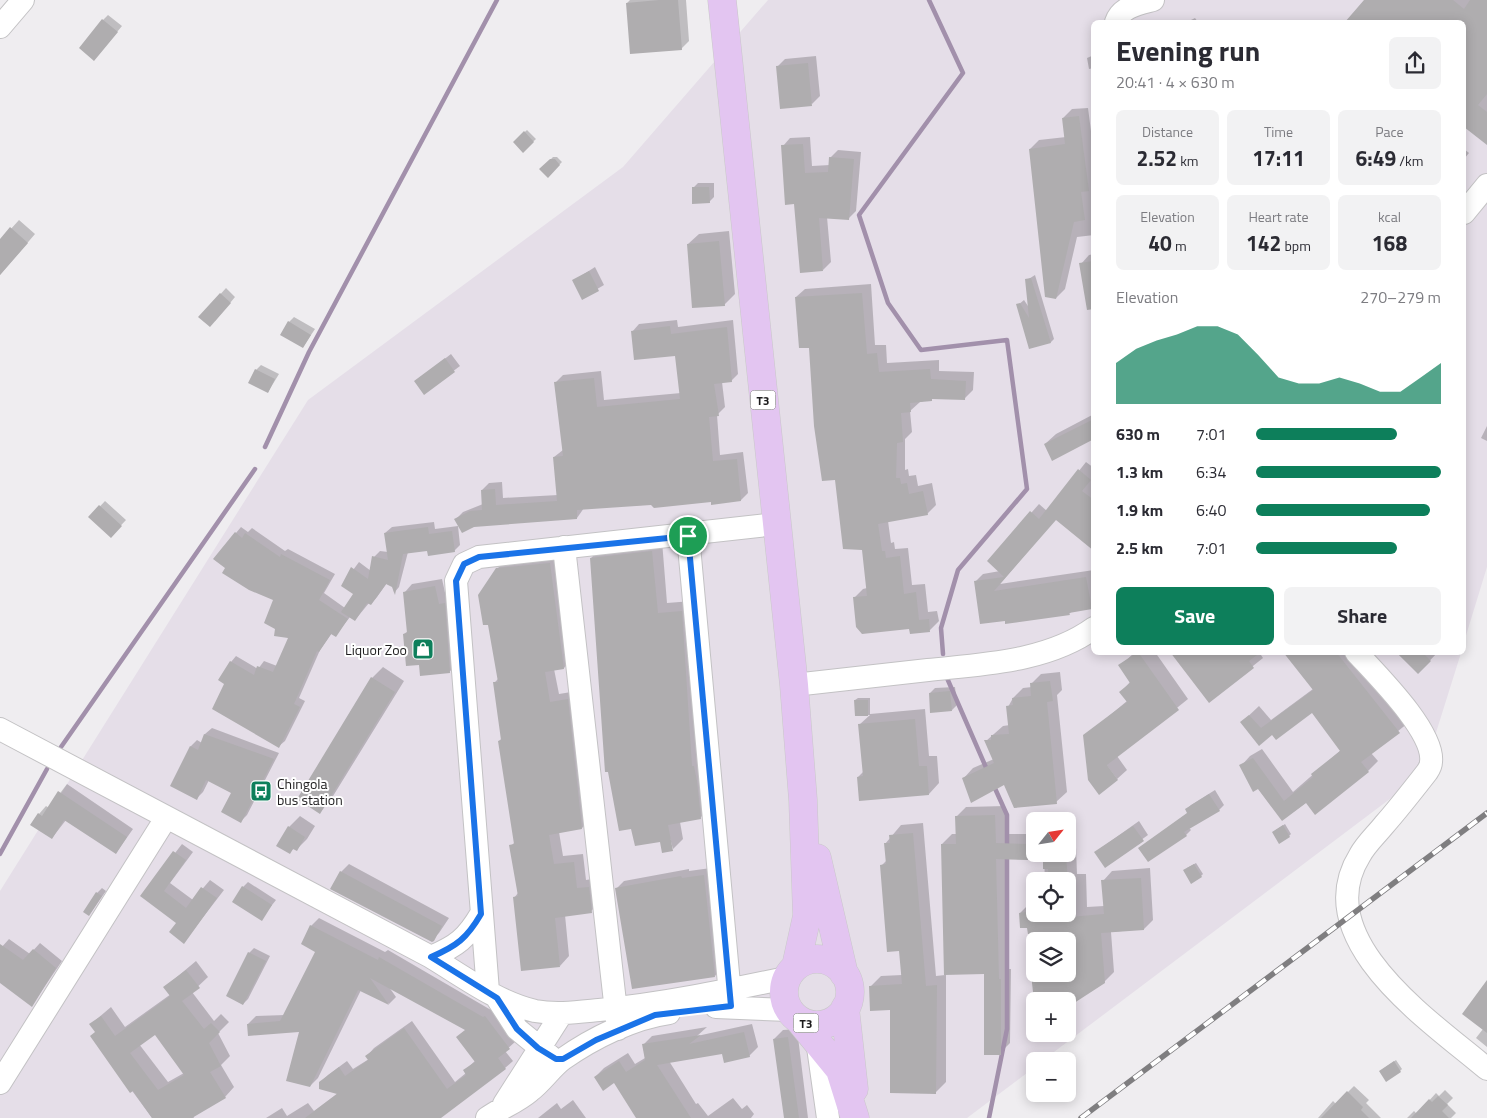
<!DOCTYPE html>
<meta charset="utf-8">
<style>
body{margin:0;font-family:"Titillium Web",sans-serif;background:#f2f2f3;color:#2b2b33;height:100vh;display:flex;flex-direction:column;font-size:19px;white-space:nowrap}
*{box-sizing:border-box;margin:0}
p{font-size:16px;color:#7c7c81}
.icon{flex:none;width:28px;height:28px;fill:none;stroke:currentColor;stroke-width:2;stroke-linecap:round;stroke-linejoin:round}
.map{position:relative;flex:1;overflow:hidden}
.drawer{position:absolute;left:1091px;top:20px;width:375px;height:635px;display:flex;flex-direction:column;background:#fff;border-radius:8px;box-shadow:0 2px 12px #0003}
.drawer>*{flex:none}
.needle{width:32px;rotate:60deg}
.controls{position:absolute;left:1026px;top:812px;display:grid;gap:10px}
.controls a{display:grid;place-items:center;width:50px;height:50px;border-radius:8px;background:#fff;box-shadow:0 2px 12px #0003;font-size:25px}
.pin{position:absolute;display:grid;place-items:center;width:42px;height:42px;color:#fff;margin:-21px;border:2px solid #fff;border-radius:50%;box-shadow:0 1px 5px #0007}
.round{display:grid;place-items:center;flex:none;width:52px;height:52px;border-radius:8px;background:#f2f2f3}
.head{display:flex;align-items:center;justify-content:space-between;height:85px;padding:0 25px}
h1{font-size:28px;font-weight:700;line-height:38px}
.metrics{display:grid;grid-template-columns:repeat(3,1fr);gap:8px;height:85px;padding:5px 25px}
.metrics div{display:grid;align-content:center;border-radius:8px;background:#f2f2f3;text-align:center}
.metrics b{font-size:21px;font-weight:700}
.metrics small{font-size:14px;font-weight:400}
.metrics p{font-size:14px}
.chart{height:140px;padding:10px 25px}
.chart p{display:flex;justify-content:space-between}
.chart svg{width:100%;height:90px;margin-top:5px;fill:#0d7f5b;opacity:.7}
.button{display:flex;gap:10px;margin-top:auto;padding:10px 25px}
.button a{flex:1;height:58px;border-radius:8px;background:#0d7f5b;color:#fff;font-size:20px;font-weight:700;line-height:58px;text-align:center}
.button a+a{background:#f2f2f3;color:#2b2b33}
ul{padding:0 25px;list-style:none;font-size:16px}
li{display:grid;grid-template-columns:80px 60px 1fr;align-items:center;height:38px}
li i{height:12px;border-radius:6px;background:#0d7f5b}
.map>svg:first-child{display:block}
.built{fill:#e5dee8;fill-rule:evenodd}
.shadow{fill:#0003;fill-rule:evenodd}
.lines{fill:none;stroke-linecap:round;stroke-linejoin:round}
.stream{stroke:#a290ab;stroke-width:4.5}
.building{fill:#afadaf;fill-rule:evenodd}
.minor-casing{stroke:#c3c2c4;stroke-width:24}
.highway-casing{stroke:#c9c8c9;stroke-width:29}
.minor{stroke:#fff;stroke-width:22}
.highway{stroke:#e3c5f1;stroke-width:28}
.rail-casing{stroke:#7f7e80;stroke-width:5.5}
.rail{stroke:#fff;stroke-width:4;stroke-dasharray:11;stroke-linecap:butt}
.route-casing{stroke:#fff;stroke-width:10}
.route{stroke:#1a73e8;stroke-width:6}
.labels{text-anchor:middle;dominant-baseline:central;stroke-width:4;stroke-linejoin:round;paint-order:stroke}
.shield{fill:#fff;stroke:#605f60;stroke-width:1}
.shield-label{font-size:12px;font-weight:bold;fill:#1c1b1c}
.poi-label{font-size:14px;fill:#1c1b1c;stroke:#fff;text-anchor:end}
</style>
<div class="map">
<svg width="1487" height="1118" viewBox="0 0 1487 1118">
<rect width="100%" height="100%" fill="#efedf0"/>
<path class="built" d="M768,0H1487V567L1464,642V22H1094V652L1461,653L1423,774L1042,1061H1035V1067L967,1118H0V891L308,400L623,167ZM1035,821H1068V854H1035ZM1035,881H1068V914H1035ZM1035,941H1068V974H1035ZM1035,1001H1068V1034H1035Z"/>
<path class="shadow" d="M630,0H686L689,41L681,49L627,3Z
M1366,0H1487V138L1484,141L1464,125V22H1347Z
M108,15L122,26L99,54L103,20Z
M1195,18L1198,22H1187Z
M1094,55V68L1089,69L1087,58Z
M816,56L820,96L812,104L777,67L785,59Z
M1088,108L1094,154V235L1077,237L1065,289L1056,298L1030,149L1039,140L1066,137L1063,118L1072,109Z
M527,130L536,139L523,151L514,142Z
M810,137L812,166L830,165V158L838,150L861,152L856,211L848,219L827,217L831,262L823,270L795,203L783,146L790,138Z
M1464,149L1469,153L1464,159Z
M553,157H557L562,162L548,176L541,169Z
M698,183H714V197L709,202L693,188Z
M19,220L35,234L0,275V241Z
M729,231L735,294L724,305L688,244L699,234Z
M1094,254V284L1081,264L1089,255Z
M595,267L604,285L582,298L573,281Z
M1035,275L1054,339L1051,342L1030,348L1018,305L1024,300L1030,309L1027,280Z
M871,284L875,345H886L887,363L939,360V371L974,372L973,390L964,399L934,398L920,402L910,411L912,432L905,439V470L908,469L909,476L916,475L918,486L932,483L936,505L927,514L888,521L891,543L894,542L895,549L908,548L912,585L925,584L928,612L937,611L939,621L930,630L910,628L854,598L863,589L867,588L863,549L836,479L810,346L796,297L805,289Z
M226,288L235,297L215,321L200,317Z
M294,317L315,329L303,347L289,322Z
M677,320L678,327L733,320L738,374L731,381L722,382L725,407L717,415L720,455L743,452L748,493L741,500L584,508L577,518L456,519L463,512L483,504L482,490L489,483L502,482L503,498L558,495L554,457L563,450L556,382L563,375L601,371L604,400L681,393L676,354L632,332L639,324Z
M451,354L460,366L424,393L416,381Z
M261,365L279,374L268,392L256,370Z
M1094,414V438L1045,444L1056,434Z
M1487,426V441L1481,438Z
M1086,462L1094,468V549L1056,518L1000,584L1094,570V605L1091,608L1072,611L1069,614L1006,622L975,582L983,574L1000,571L989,561L1039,504L1047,511Z
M105,501L126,520L111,536L90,517Z
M434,522L435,529L458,526L460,545L454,551L428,550L408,552L399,587L394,593L393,586L387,583L377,597L371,604L369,603L355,620L350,617L335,636L332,633L320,650L299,698L305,701L285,741L279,746L226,683L231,662L236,656L258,669L264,661L277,666L289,638L275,600L215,558L241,527L248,532L252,528L285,551L288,549L335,574L324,593L345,608L355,594L342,585L359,562L371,571L374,557L380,551L388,552L385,533L392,527Z
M662,541L667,603L692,601L710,808L700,818L680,822L683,839L673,849L591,558L601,548Z
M559,555L573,658L564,668L554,669L559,694L577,691L591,819L582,828L559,832L563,856L583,854L586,880L598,878L600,902L591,911L565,915L569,956L560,966L514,898L518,893L511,846L515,842L499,741L502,738L494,683L499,678L497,569L506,560Z
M442,579L446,597H452L457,665L449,672L421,663L404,634L408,631L405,592L412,584Z
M1135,652H1155L1188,699L1117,756L1127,770L1117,779L1085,736L1127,701L1121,692L1130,682L1120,666Z
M1192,652H1259L1263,658L1209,701Z
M1285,652H1353L1408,723L1371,753L1378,761L1368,771L1315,813L1307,802L1282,820L1241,766L1250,756L1262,749L1293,792L1341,750L1312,712L1272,733L1242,722L1259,706L1271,720L1313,689Z
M1396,652H1438L1418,673Z
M383,667L404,681L330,801L320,812L372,678Z
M1060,672L1062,690L1057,695L1067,792L1056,802L1005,783L963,779L973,768L994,759L986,741L1003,726L1010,725L1008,707L1013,698L1023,688L1032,687L1031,684L1041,674Z
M955,687L957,705L952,710L930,693L935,688Z
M858,698H870V714L925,709L929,756H937L939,783L929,794L858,777L864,771L859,725L870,715H856L855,700Z
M212,728L279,753L247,815L241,821L232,792L209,780L203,792L197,798L172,785L191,746L197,740L202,743L205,734Z
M67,784L133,829L116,853L66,820L52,838L39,814L46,806L49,808Z
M1215,790L1224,805L1219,810L1189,828L1191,830L1186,835L1140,848L1188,813L1186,810L1191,805Z
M1005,806V834H1035V851L1027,859L1006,858L1008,969H1011L1010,1043L1000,1053L985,973L946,974V1082L936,1092L892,1009L870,987L881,976L902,975L900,950L882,865L887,860L885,844L901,825L923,823L936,976L945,975L942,844L952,834H957L956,817L966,807Z
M300,816L315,826L307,839L297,849L294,848L290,852L289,827Z
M1139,821L1148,835L1105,866L1101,848Z
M1285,824L1291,834L1289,836L1276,830Z
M182,844L193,852L170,883L193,900L210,880L224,890L184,942L177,922L142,896Z
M1068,847H1076L1077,874H1086L1087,907L1104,906L1103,881L1112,871L1150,868L1153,920L1144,929L1111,932L1114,972L1104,982L1068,1005V1001L1035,1002L1029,926L1020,913L1029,904L1028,898L1035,891V914H1068V881H1045L1044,857L1047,854H1068ZM1035,941H1068V974H1035Z
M1196,863L1203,874L1201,876L1187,868Z
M349,864L449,918L439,933L431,941L341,872Z
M711,868L722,968L715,976L617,888L624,881L689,869V871Z
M248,882L276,900L261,919L243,887Z
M102,888L106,891L89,915L97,893Z
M319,918L385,952L388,950L491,1010L493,1009L516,1041L505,1051L513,1061L505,1068L430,1118H266L282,1108L287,1116L308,1103L314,1111L338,1093L320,1083L328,1075L347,1061L353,1069L369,1059L367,1056L374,1048L412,1021L455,1082L466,1073L464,1071L476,1060L466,1029L389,987L396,997L389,1004L361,990L318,1078L310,1086L300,1031L248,1024L256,1016L285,1015L317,951L311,926Z
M9,939L30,954L40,943L62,961L32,1005L0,981V949Z
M254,948L270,956L248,999L243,1004L249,953Z
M196,961L208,977L192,992L214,1021L221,1014L229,1022L218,1033L230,1056L221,1065L234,1087L225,1097L193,1116L194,1118H152L92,1036L96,1032L91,1024L111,1007L125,1027L171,994L165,987ZM155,1033L184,1073L168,1082L139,1044Z
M1487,983V1047L1476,1038L1483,1029Z
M752,1024L758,1047L749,1056L723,1052L669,1061L696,1104L698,1103L708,1116L733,1098L742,1109L747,1105L754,1114L751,1118H637L614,1081L595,1077L604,1068L628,1053L635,1064L645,1058L643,1045L652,1036L707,1027L697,1036Z
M797,1029L808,1118H785L774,1039L783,1030Z
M1396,1060L1402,1069L1400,1071L1383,1069Z
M1354,1086L1369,1100L1366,1103L1381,1118H1318L1333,1101L1336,1104Z
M1445,1090L1453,1098L1447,1104L1456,1113L1451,1118H1407L1414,1111L1417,1114L1436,1093L1439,1096Z
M573,1100L586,1118H538L557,1103L561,1109Z"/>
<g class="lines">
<path class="stream" d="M929,0L963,73L859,215L888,303L921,350L1007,340L1027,489L958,570L941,628L943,654
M265,447L309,352L497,0
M947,678L988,772
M61,747L255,469
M0,854L47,769
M989,1118L1007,1029V815L993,784"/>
</g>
<path class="building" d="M659,0H678L682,50L630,54L626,3Z
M1364,0H1453L1464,9L1470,0H1487V94L1478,105L1487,112V145L1464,127V22H1345Z
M102,19L118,32L94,61L79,48Z
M808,63L812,106L780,109L776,66Z
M1079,116L1089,191L1081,192L1085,220L1074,222L1056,299L1045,297L1029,149L1065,144L1062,118Z
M524,131L534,142L523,153L513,142Z
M803,144L805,173L828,172L829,157L854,159L849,220L819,218L823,271L800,273L794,204L785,205L781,145Z
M550,159H555L560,165L548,178L539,169Z
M692,187H709L710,203L692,204Z
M10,227L28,243L0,275V239Z
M719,241L725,306L692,308L687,244Z
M1094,261V309L1087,310L1079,263Z
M589,271L599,291L582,300L572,280Z
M1031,278L1051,343L1029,349L1016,304L1020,303L1029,318L1025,279Z
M220,293L231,303L210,327L198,317Z
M862,293L867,354L877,353L879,372L930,369L931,379L966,381L965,400L932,399V401L910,403L911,412L901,413L903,442L897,443L896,478H900L901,484L907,483L909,494L923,491L928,515L878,524L882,551H885L886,558L900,556L904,594L916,592L919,620L929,619L930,632L910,634L909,629L862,634L856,627L853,597L867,596L862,550L843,549L835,480L822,481L814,426L809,348H799L795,297Z
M288,321L311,335L303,348L280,335Z
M670,326L671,334L727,327L732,382L714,384L719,416L709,417L713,461L737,459L741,501L711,505V502L654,508L651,505L577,510V519L474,527L462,533L454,519L470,511L482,510L481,490L495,489L496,505L557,501L553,457L563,456L554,382L594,378L597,407L680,399L675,356L634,360L631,331Z
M445,358L455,372L424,395L414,381Z
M255,369L275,379L268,393L248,383Z
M1094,419V439L1052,461L1044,444Z
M1078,469L1091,480L1082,491L1094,500V551L1056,520L994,591L1086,577L1092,609L1069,613L1070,615L1005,624V621L980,624L974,581L1004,577L987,561L1030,511L1039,519Z
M99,505L122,526L111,538L88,517Z
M428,527L429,534L452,531L455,552L428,556L427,551L403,554L395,595L392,587L386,584L371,605L367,603L355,621L341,612L353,594L341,586L351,567L368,579L372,556L388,560L384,533Z
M235,532L242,538L245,533L280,557L281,554L330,580L319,600L348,619L336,637L331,634L319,652L317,651L294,704L300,707L279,748L212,709L224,684L218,680L230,661L254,675L257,666L273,672L288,638L274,636L275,629L264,623L273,600L249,590L222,573L225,568L213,559Z
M652,551L658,613L682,611L692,766H694L697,781L701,819L668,825L673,851L662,853L660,842L635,846L631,829L619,831L608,772H605L590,558Z
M550,563L564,669L545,672L550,702L568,699L582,829L549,835L554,864L574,862L577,888L589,887L592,913L555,918L560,967L521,971L513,897L518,896L509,845L514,844L498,741L501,740L493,682H498L488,625H483L478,595L496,568Z
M435,586L439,604L445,603L450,673L420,676L419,665L406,666L403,634L407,633L403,592Z
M1138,652L1179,710L1107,765L1118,780L1099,795L1088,780L1083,735L1127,702L1119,692L1130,683L1118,665Z
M1170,652H1261L1249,661L1254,668L1209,703Z
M1283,652H1336L1400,733L1361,762L1369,772L1315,815L1306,803L1282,821L1258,789L1253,792L1239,765L1253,758L1284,801L1313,777L1311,774L1340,751L1312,713L1276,740L1272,735L1259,746L1240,722L1249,715L1261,728L1313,690Z
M1396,652H1422L1431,661L1418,674Z
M371,677L395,692L320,814L297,799Z
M1050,681L1053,701L1047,702L1057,804L1014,808L1004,785L971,803L962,778L994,763L984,740H991V735L1009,734L1006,706L1013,705L1012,698L1031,696L1030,683Z
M950,691L952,711L930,713L929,693Z
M854,700H868V716H855Z
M915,719L919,766H927L929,795L859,801L857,777L863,776L858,724Z
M204,734L274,759L241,823L221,812L231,793L206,780L197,800L170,786L190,746L198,750Z
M58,791L127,837L116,854L64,820L52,839L30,825L38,813L42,816Z
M1209,794L1220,811L1184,832L1187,836L1148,862L1138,848L1187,813L1185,809Z
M995,815L996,843L1027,844L1028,860L996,859L999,979H1001V1055H984V974L944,975L941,844H956L955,816Z
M1283,825L1290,837L1279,844L1272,832Z
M288,826L305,837L297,851L293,849L290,854L276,846Z
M1133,826L1144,841L1105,868L1094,852Z
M913,833L926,986L937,985L936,1094L890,1093V1010L870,1011L869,986L902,984L899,951L887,952L880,865L886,864L884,843H890L889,835Z
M173,851L186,860L164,891L186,908L201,887L217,898L184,944L169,932L176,923L140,896Z
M1066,856L1068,881H1049L1048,869H1043V857Z
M1194,864L1202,877L1191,884L1183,870Z
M340,871L442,926L434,941L432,942L330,889Z
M704,875L715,977L632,989L615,888L681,876L682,878Z
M1141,878L1144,930L1101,933L1105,983L1068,1007V1001H1034L1031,974H1068V941H1029L1027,928H1020L1019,913L1035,911V920L1104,914L1101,880Z
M242,886L272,905L262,921L232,902Z
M96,892L102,896L89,916L83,912Z
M310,925L378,960L379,957L483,1017L485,1016L510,1049L498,1058L506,1069L441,1118H305L337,1094L319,1089V1082L339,1067L345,1076L368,1060L365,1056L404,1028L447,1089L466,1075L463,1070L475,1062L456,1037L465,1030L370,978L389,1005L358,990L310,1087L286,1081L299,1032L248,1036L247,1024L280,1021L315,952L301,944Z
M0,944L23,960L33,949L56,968L32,1007L0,983Z
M248,952L266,961L243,1005L226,996Z
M186,970L200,988L182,1001L204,1029L211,1023L220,1032L209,1043L221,1066L210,1072L226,1098L192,1118H152L133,1091L130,1093L90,1036L95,1032L89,1024L101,1016L115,1036L170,996L163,987ZM155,1035L184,1075L158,1090L130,1053Z
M1487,980V1033L1462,1014Z
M744,1032L750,1057L724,1063L722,1054L657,1065L691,1118H636L614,1083L603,1091L594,1077L619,1061L626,1072L645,1060L642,1044L701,1035L689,1044Z
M788,1037L799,1118H784L773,1039Z
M1394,1061L1401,1072L1386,1082L1379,1071Z
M1347,1091L1363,1107L1361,1110L1369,1118H1321Z
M1438,1096L1448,1105L1442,1111L1449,1118H1411L1429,1099L1432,1102Z"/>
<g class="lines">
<g class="minor-casing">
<path id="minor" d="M1116,22C1121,7 1138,4 1153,0
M0,27L23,0
M1464,213L1487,185
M688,535L731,1006
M564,547L618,1029
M1356,652C1376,674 1435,732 1431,762C1431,765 1429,769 1427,772C1413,790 1399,808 1384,825C1376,835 1366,844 1360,855C1307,940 1432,1022 1487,1069
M794,685C839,680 883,675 928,670C983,664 1047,662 1094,628
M0,729L431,957C464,977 497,1002 535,1011C556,1015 578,1012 599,1010C662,1004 724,991 786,978
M431,957C457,946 467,938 481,914
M488,991L456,581L464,564L479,557L776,524
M497,998L517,1029L550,1056
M716,1007L789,1010
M817,1040L828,1118
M0,1083L166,818
M504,1104L562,1013
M487,1118C501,1108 517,1102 530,1091C542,1082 551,1068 563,1059C593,1038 633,1018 669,1013"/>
</g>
<g class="highway-casing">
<path id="highway" d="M722,0L794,685L803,800L807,916L796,966
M817,858L844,974
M784 992a33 33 0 1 1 66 0a33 33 0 1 1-66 0Z
M845,1008L854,1089
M800,1021L840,1070L855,1118"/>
</g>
<use href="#minor" class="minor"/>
<use href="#highway" class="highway"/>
<g class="rail-casing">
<path id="rail" d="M1081,1118L1487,813"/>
</g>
<use href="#rail" class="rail"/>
</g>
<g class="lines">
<g class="route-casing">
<path id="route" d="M688,536L731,1006L655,1015L596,1040L563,1059H556L538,1048L517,1029L497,998L431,957C457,946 467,938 481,914L456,581L464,564L479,557Z"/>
</g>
<use href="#route" class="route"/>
</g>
<defs>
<g id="shop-square" transform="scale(1.125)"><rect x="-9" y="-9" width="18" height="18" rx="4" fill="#0d7f5b" stroke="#fff"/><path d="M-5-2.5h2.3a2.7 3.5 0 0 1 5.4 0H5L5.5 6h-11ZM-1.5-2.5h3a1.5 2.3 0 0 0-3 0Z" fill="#fff"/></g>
<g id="bus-square" transform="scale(1.125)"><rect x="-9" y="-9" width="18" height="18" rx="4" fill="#0d7f5b" stroke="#fff"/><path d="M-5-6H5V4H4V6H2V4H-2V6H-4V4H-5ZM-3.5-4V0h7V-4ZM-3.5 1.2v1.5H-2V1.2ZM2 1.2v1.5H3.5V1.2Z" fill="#fff"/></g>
</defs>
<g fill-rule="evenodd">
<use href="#shop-square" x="423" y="649"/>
<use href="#bus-square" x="261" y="791"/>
</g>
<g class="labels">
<g class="shield">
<rect x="750.5" y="390.5" width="25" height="19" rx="4"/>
<rect x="793.5" y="1013.5" width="25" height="19" rx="4"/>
</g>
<g class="shield-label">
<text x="763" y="400">T3</text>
<text x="806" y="1023">T3</text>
</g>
<g class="poi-label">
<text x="407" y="649">Liquor Zoo</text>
<text x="277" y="783" text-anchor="start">Chingola<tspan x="277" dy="16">bus station</tspan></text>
</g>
</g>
</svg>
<div class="controls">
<a><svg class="needle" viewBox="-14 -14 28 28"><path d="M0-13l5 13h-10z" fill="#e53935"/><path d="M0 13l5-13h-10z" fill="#7c7c81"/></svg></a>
<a><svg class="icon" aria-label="locate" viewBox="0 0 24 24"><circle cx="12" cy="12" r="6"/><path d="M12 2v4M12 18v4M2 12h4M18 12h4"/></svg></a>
<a><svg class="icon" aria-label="layers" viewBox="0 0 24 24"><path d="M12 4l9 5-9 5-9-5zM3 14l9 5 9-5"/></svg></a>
<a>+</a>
<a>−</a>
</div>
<div class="pin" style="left:688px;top:536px;background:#1e9e55"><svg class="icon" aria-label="arrive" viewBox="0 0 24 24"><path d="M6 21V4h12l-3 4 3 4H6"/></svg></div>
<section class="drawer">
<div class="head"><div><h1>Evening run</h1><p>20:41 · 4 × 630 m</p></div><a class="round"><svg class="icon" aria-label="share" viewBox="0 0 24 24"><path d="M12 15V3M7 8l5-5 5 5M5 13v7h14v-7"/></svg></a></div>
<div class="metrics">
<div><p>Distance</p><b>2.52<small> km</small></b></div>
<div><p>Time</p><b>17:11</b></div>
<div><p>Pace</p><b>6:49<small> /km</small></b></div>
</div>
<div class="metrics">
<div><p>Elevation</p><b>40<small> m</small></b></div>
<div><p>Heart rate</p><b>142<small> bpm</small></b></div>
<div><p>kcal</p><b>168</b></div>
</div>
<div class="chart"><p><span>Elevation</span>270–279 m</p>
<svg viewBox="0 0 160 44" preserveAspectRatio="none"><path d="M0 44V24L10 17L20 13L30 10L40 6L50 6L60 10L70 20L80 31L90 34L100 34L110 31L120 34L130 38L140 38L150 31L160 24V44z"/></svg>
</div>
<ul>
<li><b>630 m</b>7:01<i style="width:76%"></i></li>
<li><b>1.3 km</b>6:34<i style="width:100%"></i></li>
<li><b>1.9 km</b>6:40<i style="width:94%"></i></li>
<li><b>2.5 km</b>7:01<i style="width:76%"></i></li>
</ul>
<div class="button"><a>Save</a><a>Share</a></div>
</section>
</div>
